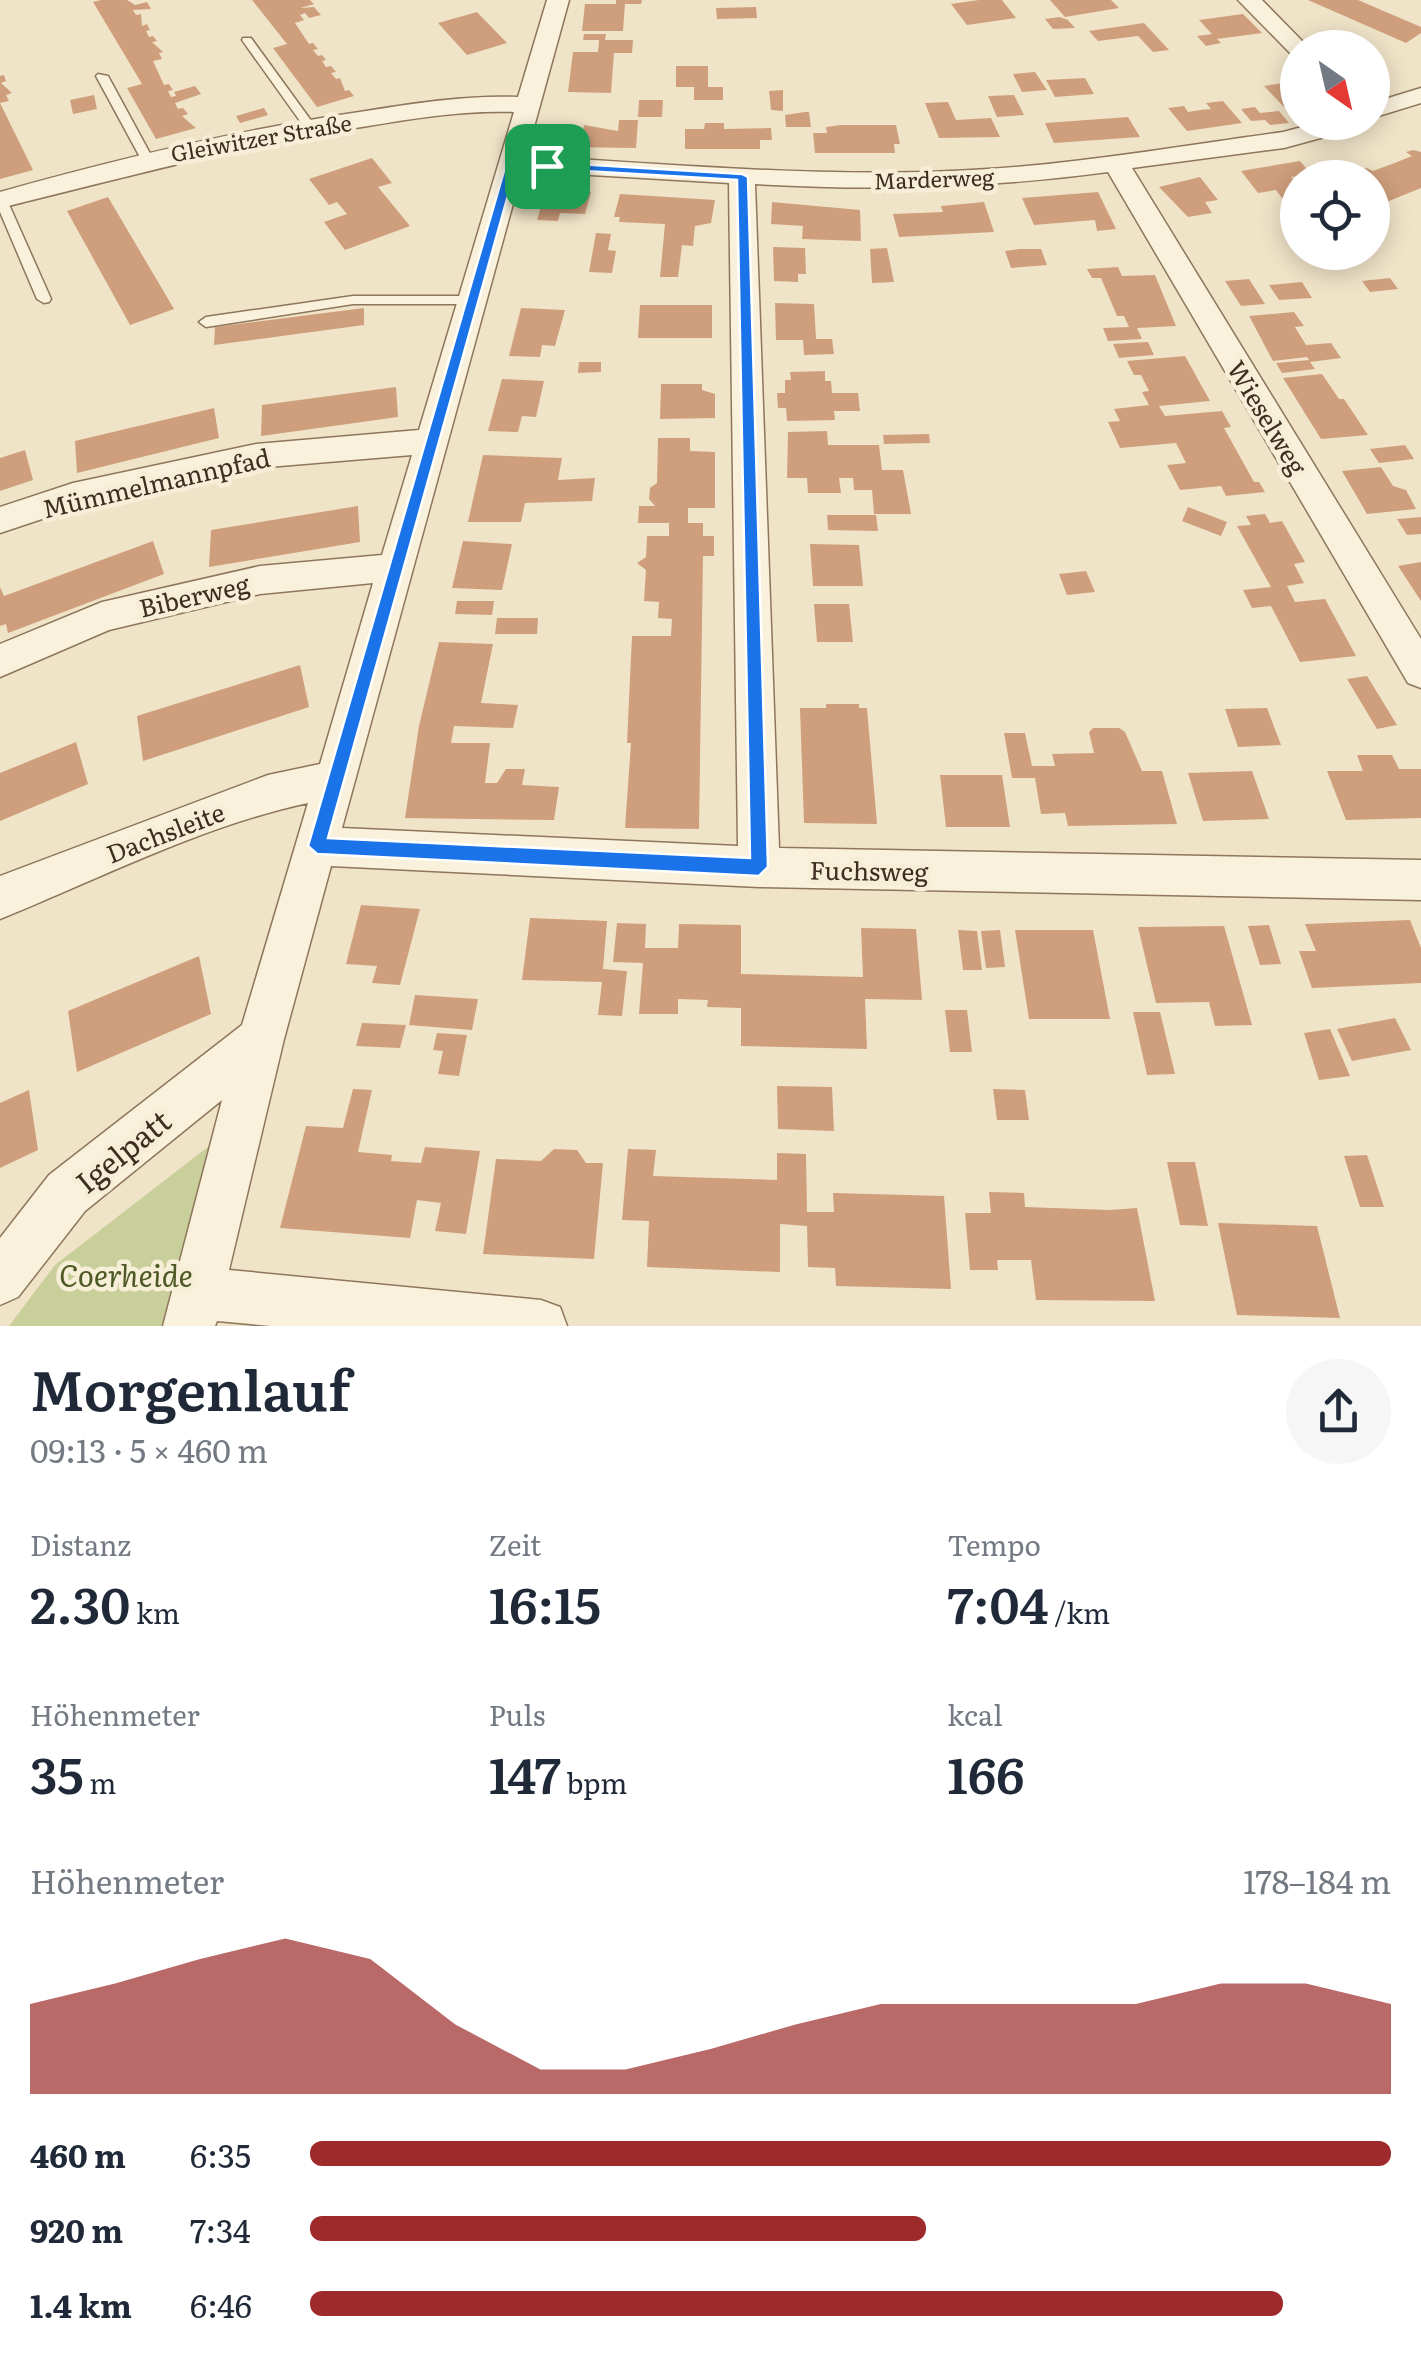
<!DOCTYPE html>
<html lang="de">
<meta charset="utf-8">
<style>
body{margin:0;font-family:Literata,serif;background:#f6f6f7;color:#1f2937;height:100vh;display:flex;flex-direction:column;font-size:38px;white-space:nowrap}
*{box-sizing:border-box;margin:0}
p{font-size:32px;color:#747a83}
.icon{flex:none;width:55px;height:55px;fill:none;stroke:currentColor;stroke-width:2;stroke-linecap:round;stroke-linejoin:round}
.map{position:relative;height:1326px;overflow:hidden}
.panel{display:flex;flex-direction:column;background:#fff;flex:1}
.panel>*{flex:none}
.needle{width:65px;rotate:146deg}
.controls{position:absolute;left:1280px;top:30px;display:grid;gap:20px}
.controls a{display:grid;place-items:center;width:110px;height:110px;border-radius:50%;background:#fff;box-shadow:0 5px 25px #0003;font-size:50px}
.pin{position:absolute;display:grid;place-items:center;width:85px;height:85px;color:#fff;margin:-42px;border-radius:20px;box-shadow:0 5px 15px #0006}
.round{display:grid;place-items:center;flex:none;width:105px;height:105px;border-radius:52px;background:#f6f6f7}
.summary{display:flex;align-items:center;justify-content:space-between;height:170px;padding:0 30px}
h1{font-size:55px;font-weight:600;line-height:75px}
.figures{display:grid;grid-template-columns:repeat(3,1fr);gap:15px;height:170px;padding:10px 30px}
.figures div{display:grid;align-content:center}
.figures b{font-size:50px;font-weight:600}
.figures small{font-size:28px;font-weight:400}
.figures p{font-size:28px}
.chart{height:280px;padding:20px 30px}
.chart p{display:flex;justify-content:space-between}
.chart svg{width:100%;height:180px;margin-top:10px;fill:#9e2a2b;opacity:.7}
ul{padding:0 30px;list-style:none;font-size:32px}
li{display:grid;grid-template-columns:160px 120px 1fr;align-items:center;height:75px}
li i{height:25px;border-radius:12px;background:#9e2a2b}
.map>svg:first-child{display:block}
.green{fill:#c9cf9b}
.building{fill:#cf9f7d}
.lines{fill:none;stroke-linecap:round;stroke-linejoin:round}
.service-casing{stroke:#8d765c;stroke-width:3}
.minor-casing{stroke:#8d765c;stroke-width:3}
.service{fill:#faf1dc;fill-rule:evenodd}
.minor{fill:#faf1dc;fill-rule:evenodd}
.route{fill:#1a73e8;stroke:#fff;stroke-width:2.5;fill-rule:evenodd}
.labels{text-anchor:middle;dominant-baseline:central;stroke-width:9;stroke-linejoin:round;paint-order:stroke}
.far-street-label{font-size:22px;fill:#3d2e20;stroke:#f7eed8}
.street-label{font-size:25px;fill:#3d2e20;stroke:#f7eed8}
.near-street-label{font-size:30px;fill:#3d2e20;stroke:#f7eed8}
.near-park-label{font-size:30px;font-style:italic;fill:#4d5a26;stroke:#f7eed8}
</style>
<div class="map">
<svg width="1421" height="1326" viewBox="0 0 1421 1326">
<rect width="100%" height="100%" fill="#f0e4c8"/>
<path class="green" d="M213,1143L165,1326H9L55,1265Z"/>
<path class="building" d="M101,0H127L135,5L147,2L151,9L133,10L136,15L141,14L142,26L147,24L150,30L146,31L149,37L153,36L157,41L152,42L163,52L159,53L162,59L153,61L164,85L169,84L173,90L168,91L171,97L176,96L174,92L195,86L201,94L175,103L178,109L183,108L188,114L182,116L196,128L156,139L127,88L142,84L93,2Z
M252,0H310L314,4L300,8L314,7L321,15L309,18L305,13L300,15L304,20L295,23L309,44L313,43L318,49L313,50L318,56L322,55L326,60L322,61L326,67L331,66L336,72L331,73L336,79L340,78L345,91L349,90L354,96L317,107L273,48L287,44Z
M616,0H642L641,4H625L623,31H582L585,4H616Z
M979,0H1002L1016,18L967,25L951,4Z
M1050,0H1111L1119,8L1065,17Z
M1308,0H1358L1421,27V33L1406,43Z
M756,7L757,18L717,19L716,8Z
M477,12L507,43L467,55L438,23Z
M1243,14L1262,33L1217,39L1221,43L1206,46L1197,36L1212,34L1199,20Z
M1060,17L1068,20L1075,28L1053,29L1045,19Z
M1144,23L1169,50L1153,52L1138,36L1098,41L1089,31Z
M584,34H606L605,40H633L632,53H614L611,93L568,92L573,52H598L599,40H583Z
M676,66H708V87H723V100H694V87H676Z
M1035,72L1047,90L1022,92L1013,74Z
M4,75L6,81L1,83L12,93L6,95L9,101L0,103L33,170L0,179V76Z
M1085,78L1094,94L1055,97L1046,80Z
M1298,81V105L1284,107L1264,86Z
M783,90V111L771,110L769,91Z
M94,95L97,109L73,114L70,100Z
M1014,95L1024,115L997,117L988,96Z
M639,100H663L662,117H638Z
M1223,101L1242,123L1187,131L1168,108L1184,106L1188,112L1200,110L1211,109L1206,103Z
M948,102L956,120L991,118L1000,137L939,138L925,103Z
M1255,107L1260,113L1279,111L1289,123L1270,125L1265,120L1251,121L1241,109Z
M264,108L268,115L240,123L236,116Z
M805,112H809L811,127H786L785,115Z
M1128,117L1140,137L1054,143L1045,123Z
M619,120H638L636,148L566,147L567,143L555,142L558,129L583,130L584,125L618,131Z
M705,123H724V129L771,128L772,140H760V149H685V129H704Z
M841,125H896L900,144H894L895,153H815L813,133H827L826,127Z
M1413,150L1421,152V188L1379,205L1372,201V178H1357L1365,174L1360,170L1367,168L1373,171L1392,164L1412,156L1406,152Z
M372,158L392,183L378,187L410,226L345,250L324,222L347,214L337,202L329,205L309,179Z
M1300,161L1311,174L1291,177L1298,185V196L1282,198L1276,190L1258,193L1241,171Z
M1200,177L1218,200L1205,202L1212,213L1188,217L1159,187Z
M546,190L591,192L585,214L560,213L558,221L537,220Z
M1098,192L1116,229L1097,231L1095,220L1034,225L1022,198Z
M620,194L715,200L711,223L695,226L693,246L682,245L678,277H660L665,224L619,222L620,217H614Z
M108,197L174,309L130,325L67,211Z
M772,202L860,210L861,241L802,239L803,226L771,224Z
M984,202L994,232L899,237L893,214L943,212L941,206Z
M596,233L611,234L608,250L616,251L612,273L589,272Z
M773,247L805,248L806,274H798V282L774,281Z
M887,248L894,282L872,283L870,249Z
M1019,249H1041L1047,265L1011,268L1005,251Z
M1118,267L1122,276L1155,275L1176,326L1137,328L1142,339L1108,341L1103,328L1129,327L1124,316H1117L1101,278H1092L1087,269Z
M1390,278L1398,289L1370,292L1362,281Z
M1249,279L1265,304L1241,306L1225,281Z
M1302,282L1312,298L1279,300L1269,285Z
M775,303L814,304L816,339H832L834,354L804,355L803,340H776Z
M640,305H712V338H638Z
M364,308V325L214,345L215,327Z
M521,308L565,310L555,346L542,345L540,357L509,356Z
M1294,312L1304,326L1295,327L1306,345L1331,343L1341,358L1310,362L1315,369L1282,373L1276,363L1309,360L1307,357L1273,361L1249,316Z
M1148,342L1154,355L1119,358L1113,344Z
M1185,356L1210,401L1159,406L1165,416L1222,411L1231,427L1224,428L1254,482H1259L1265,492L1226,496L1221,486L1180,490L1167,465L1186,463L1176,443L1120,448L1108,422L1120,421L1114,409L1149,405L1142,392L1149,391L1141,375H1134L1127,361Z
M579,362H601V372L578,373Z
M825,371V381H831L832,393H858L860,411H834L835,420L787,421L786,408H778L777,393H785V380H791L790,372Z
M1322,374L1339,399H1344L1368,435L1321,439L1283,378Z
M502,379L544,381L536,417L522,416L518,432L488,431Z
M661,384H702V390L715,394V418L660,419Z
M396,387L398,417L261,436L262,405Z
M214,408L219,438L77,473L75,441Z
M827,431L828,445H879L882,470H903L911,514H874L872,490H854L853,478H839L841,493H808L807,478H787L788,432Z
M929,434L930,443L884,444L883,435Z
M658,438H690V451L715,452V508H688V523H703V536H714V556H703L699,829L625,828L631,743H627L632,636H671L672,619L658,618L659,602L644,601L646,570L637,563L646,557L647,536H669V523H638L639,506H655L649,499L650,488L657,483Z
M1405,445L1414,459L1379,463L1370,449Z
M25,450L33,480L0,491V458Z
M483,455L562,458L558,480L595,478L592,501L525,503L521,522H468Z
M1381,467L1393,486L1406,490L1416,509L1367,514L1342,471Z
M358,506L360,542L209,567L211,530Z
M1188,507L1227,522L1221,536L1182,521Z
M1265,514L1270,523L1282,521L1305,562L1294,564L1304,583L1287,586L1295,602L1325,599L1356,656L1300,662L1271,606L1252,608L1243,590L1271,587L1237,526L1251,525L1246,516Z
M827,515H876L878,531L828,530Z
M1421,517V534L1407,535L1397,519Z
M153,541L164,574L8,633L6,624L0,626V587L4,596Z
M463,541L512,544L502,590L452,588Z
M810,544L859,545L863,586H813Z
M1421,562V601L1398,566Z
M1086,571L1095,592L1067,595L1059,574Z
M457,601H494L492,615L455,614Z
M814,604H849L853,642H817Z
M497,618H538L537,634H495Z
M439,642L493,644L481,703L518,705L513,728L454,726L451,743H490L485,783H497L506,769H525L522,785L559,787L554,820L405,818L419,726Z
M300,665L309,707L143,761L137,716Z
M1367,676L1397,725L1377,729L1347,679Z
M826,704H859V708H867L877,824L804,823L800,708H826Z
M1267,708L1281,745L1238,747L1225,709Z
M1093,728H1119L1125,732L1142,771H1162L1177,824L1068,826L1065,813L1041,814L1035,778H1012L1004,733H1025L1032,766H1055L1052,754L1094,753L1089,732Z
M76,742L88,784L0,821V773Z
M1357,755H1392L1399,769H1421V818L1346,820L1327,771H1363Z
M1252,771L1269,819L1203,821L1188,773Z
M940,775H1002L1010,827H946Z
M361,905L420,909L400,985L372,983L377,966L346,964Z
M530,918L607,921L603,969L627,971L622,1016L598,1015L602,982L522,980Z
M1410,920L1421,948V983L1312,988L1299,951H1316L1305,924Z
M617,923L646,924L645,948H678L679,924L741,925V974L863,977L861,928L916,929L922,1000L865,999L867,1049L741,1046V1008L707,1007L708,1000L678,999V1014H639L643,963L613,962Z
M1269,925L1281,964L1260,965L1248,926Z
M1224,926L1252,1025L1215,1026L1209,1002L1156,1003L1138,927Z
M958,930L977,931L982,970H963Z
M1000,930L1005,967L986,968L981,931Z
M1015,930H1093L1110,1019H1029Z
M199,956L211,1014L77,1072L68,1011Z
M415,995L478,999L472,1030L409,1025Z
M945,1010H967L972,1052H950Z
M1133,1012H1160L1175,1074L1147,1075Z
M1395,1018L1411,1050L1352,1061L1337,1029Z
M362,1023L406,1025L400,1048L356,1046Z
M1330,1029L1350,1076L1319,1080L1304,1033Z
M437,1033L467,1035L459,1076L438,1074L443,1051L433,1050Z
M777,1086L832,1087L834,1131L778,1129Z
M353,1089L372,1090L358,1152L392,1155L391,1161L421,1163L425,1147L480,1151L466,1234L435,1231L441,1203L417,1200L410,1238L280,1228L306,1126L343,1128Z
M993,1089L1025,1090L1029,1120H997Z
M29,1090L38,1150L0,1168V1103Z
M554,1149L577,1150L586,1163H603L594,1259L483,1254L496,1159L541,1161Z
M628,1149L656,1150L653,1176L777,1180V1153L806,1154L807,1212H834L833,1193L944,1196L951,1289L836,1286L835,1268L808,1267L807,1226L780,1224V1272L647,1267L649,1221L622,1220Z
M1367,1155L1384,1207H1360L1344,1156Z
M1167,1162H1195L1208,1226L1180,1225Z
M989,1192L1024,1193L1025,1207L1110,1210L1137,1208L1155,1301L1036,1300L1031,1260H997L998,1270H970L965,1213H991Z
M1218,1223L1317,1226L1340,1318L1237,1315Z"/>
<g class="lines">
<g class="service-casing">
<path id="service" d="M243,38H251L315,126L313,128H305L242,40Z
M98,74L108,76L153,159L151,162L141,159L96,76Z
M0,196L7,200L51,299L49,302L44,303L37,299L0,212Z
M353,296H473L480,300L473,304H353L206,327L199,322L206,317Z"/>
</g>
<g class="minor-casing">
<path id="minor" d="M547,0H569L526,156C668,164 810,177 951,171C1062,167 1173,147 1283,132L1321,122H1364L1361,127L1284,148L1132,168L1421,639V688L1408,683L1108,172C990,188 874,191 755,184L779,848L1421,860V900L759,887L331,866L284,1039L229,1270L541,1300L560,1307L567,1326H271L217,1321L215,1326H163L222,1100L85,1211L18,1297L0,1305V1238L49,1175L242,1025L308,803C201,826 101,878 0,919V876L268,775L320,764L373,583L260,594L109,630L0,677V644L102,602L260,566L382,555L412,455L256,468L75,508L0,533V507L73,483L256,444L419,430L514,112C465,110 416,118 368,126C243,145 123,178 0,208V192C121,158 242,129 366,111C416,103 467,95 518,97ZM522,171L729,183L738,846L342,828Z
M1238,0H1262L1309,48H1298V55L1290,53Z
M1421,88V103L1372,118V103Z"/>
</g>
<use href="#service" class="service"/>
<use href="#minor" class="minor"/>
</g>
<path class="route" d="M511,160L742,174L748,177L768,867L759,876L317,854L308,846L506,164ZM516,167L737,180L750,858L328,838Z"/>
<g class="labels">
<g class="far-street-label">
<text transform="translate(261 137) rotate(-10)">Gleiwitzer Straße</text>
<text transform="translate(934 178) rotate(-2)">Marderweg</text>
</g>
<g class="street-label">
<text transform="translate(1268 417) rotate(59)">Wieselweg</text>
<text transform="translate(156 482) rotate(-13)">Mümmelmannpfad</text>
<text transform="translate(194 595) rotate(-13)">Biberweg</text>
<text transform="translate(165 832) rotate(-21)">Dachsleite</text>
<text transform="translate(869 870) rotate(1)">Fuchsweg</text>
</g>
<g class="near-street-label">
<text transform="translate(122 1150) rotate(-39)">Igelpatt</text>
</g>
<g class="near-park-label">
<text x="126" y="1274">Coerheide</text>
</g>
</g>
</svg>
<div class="controls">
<a><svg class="needle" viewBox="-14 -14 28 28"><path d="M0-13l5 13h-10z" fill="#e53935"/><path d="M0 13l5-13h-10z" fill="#747a83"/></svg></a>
<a><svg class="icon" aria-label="locate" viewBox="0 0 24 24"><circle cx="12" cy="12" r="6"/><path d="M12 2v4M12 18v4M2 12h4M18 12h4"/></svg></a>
</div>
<div class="pin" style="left:547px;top:166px;background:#1e9e55"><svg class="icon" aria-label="arrive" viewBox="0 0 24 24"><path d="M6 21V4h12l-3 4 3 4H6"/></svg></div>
</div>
<section class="panel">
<div class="summary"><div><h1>Morgenlauf</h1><p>09:13 · 5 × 460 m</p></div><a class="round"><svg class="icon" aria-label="share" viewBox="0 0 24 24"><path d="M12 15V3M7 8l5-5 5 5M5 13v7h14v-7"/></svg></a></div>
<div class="figures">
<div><p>Distanz</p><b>2.30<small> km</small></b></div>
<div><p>Zeit</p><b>16:15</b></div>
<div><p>Tempo</p><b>7:04<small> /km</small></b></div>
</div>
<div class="figures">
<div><p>Höhenmeter</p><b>35<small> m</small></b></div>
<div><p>Puls</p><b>147<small> bpm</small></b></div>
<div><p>kcal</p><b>166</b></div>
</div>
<div class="chart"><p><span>Höhenmeter</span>178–184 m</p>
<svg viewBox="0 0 160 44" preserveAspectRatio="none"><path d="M0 44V22L10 17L20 11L30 6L40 11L50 27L60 38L70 38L80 33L90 27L100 22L110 22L120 22L130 22L140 17L150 17L160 22V44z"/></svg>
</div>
<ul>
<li><b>460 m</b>6:35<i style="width:100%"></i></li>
<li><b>920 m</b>7:34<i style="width:57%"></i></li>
<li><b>1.4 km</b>6:46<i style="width:90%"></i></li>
</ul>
</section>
